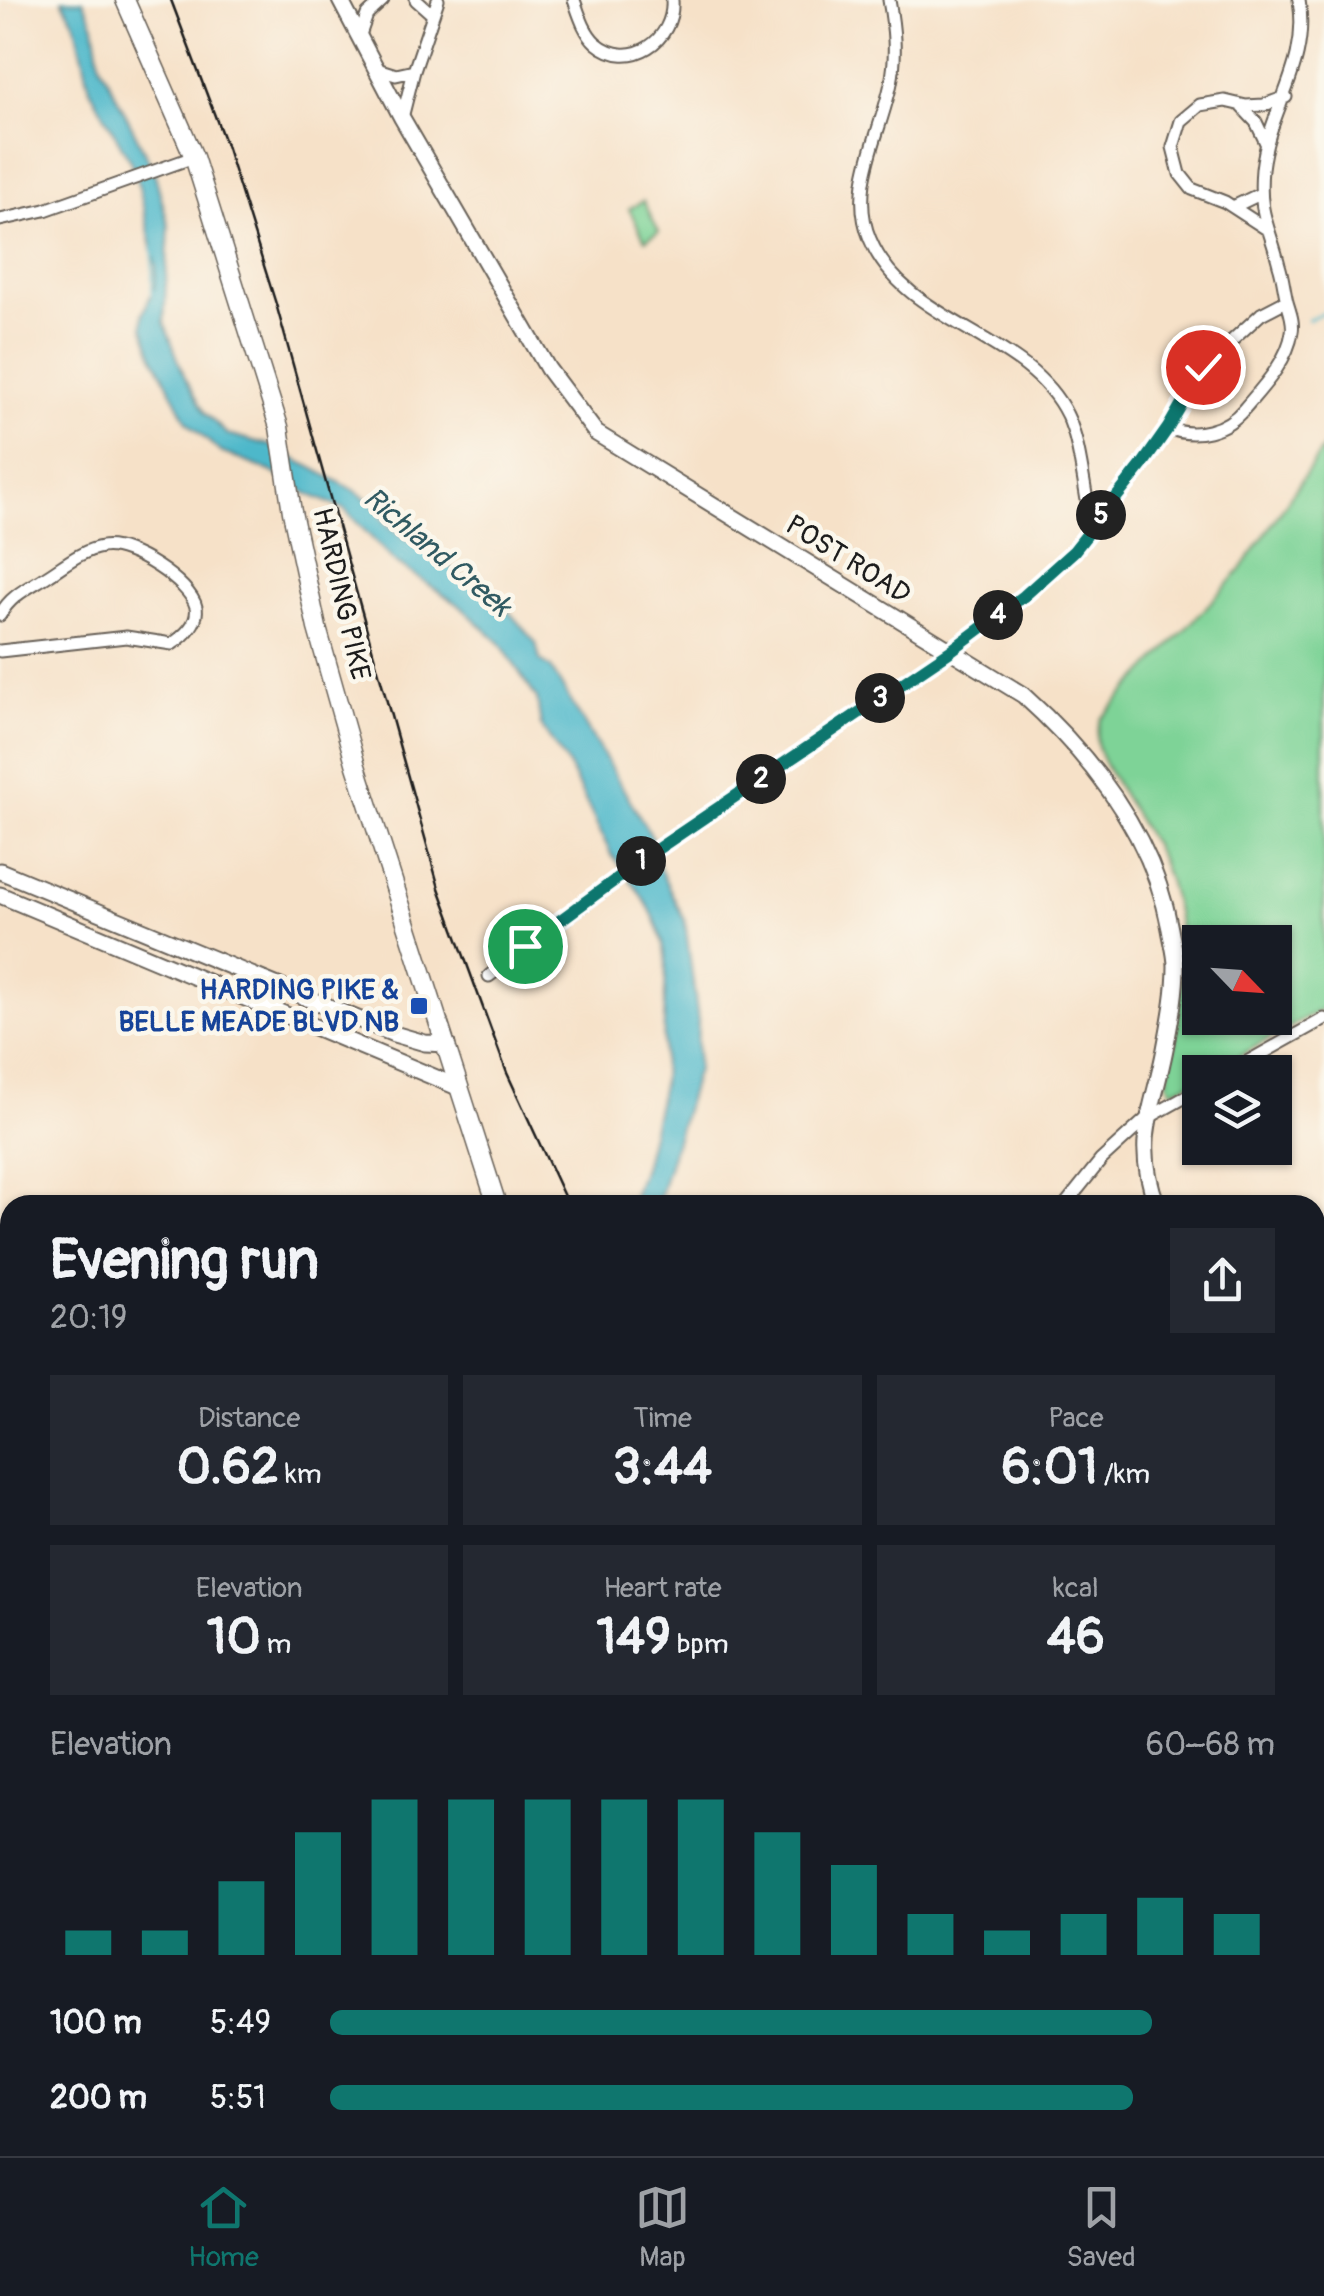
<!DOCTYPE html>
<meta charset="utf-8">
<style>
body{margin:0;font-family:Pangolin,sans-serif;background:#242831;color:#f1f3f6;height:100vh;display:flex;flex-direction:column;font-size:38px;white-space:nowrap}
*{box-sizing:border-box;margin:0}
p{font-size:32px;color:#9ea1a6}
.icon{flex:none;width:55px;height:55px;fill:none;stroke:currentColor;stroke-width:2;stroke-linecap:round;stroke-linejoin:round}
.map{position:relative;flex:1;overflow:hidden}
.sheet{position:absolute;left:0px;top:1195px;width:1325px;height:962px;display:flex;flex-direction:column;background:#171b24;border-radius:30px 30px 0 0;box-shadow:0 2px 8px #0004}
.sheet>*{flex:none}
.needle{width:65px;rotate:115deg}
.fabs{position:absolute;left:1182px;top:925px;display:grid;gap:20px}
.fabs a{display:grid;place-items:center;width:110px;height:110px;border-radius:0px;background:#171b24;box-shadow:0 2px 8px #0004;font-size:50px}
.pin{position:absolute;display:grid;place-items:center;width:85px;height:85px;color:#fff;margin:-42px;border:5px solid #fff;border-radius:50%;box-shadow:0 2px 10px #0007}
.km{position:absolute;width:50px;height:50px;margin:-25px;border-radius:50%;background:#222;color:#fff;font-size:28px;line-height:50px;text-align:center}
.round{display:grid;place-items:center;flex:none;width:105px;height:105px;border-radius:0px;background:#242831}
.headline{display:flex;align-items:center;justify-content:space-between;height:170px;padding:0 50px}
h1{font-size:55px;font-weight:800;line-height:75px}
.figures{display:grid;grid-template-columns:repeat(3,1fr);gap:15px;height:170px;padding:10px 50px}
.figures div{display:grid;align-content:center;border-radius:0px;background:#242831;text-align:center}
.figures b{font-size:50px;font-weight:800}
.figures small{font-size:28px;font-weight:400}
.figures p{font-size:28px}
.chart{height:280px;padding:20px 50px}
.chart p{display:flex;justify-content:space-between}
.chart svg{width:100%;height:180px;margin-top:10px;stroke:#0f766e;stroke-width:6}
ul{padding:0 50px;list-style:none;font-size:32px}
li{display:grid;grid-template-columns:160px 120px 1fr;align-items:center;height:75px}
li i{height:25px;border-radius:12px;background:#0f766e}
.dock{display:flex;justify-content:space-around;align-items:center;height:140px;border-top:2px solid #363941;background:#171b24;font-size:28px;color:#9ea1a6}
.dock a{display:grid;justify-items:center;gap:5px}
.dock .on{color:#0f766e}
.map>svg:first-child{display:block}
.green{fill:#7ed397;stroke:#4d785a;stroke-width:2.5;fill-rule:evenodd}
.water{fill:#4db8ca;stroke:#346a73;stroke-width:2.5}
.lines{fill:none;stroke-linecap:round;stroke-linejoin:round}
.stream{stroke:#4db8ca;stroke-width:2.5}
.street-casing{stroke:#686158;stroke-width:15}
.secondary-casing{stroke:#686158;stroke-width:19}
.primary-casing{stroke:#686158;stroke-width:21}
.street{stroke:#fff;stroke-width:11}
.secondary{stroke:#fff;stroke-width:15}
.primary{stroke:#fff;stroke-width:18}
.rail{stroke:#1c1c1c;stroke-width:2.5}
.route-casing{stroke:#fff;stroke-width:20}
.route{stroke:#0f766e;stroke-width:12}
.transit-dot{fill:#1a4fb4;stroke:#fbf7ec;stroke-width:4}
.labels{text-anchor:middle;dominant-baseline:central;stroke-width:9;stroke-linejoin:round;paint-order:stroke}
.street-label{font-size:28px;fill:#1c1c1c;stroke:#fbf7ec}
.transit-label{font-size:28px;font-weight:bold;fill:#164399;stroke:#fbf7ec;text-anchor:end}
.water-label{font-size:30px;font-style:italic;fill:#305a62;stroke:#fbf7ec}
</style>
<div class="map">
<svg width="1324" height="2156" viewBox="0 0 1324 2156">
<rect width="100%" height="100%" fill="#fbf7ec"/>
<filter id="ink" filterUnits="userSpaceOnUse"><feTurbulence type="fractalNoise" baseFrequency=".01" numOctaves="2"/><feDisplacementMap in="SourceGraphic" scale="20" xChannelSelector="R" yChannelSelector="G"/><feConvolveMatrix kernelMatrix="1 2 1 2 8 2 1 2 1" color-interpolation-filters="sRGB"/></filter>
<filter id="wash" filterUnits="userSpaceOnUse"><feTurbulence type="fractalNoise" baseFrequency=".0048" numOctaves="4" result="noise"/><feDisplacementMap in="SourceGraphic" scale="40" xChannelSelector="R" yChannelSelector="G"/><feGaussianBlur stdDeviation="2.25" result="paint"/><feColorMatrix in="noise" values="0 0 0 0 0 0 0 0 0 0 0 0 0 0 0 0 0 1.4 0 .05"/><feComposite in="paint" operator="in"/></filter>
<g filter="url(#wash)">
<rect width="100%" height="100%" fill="#f6e1c8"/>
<path class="green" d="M643,201L659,232L645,240L629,209Z
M1324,447V1008L1211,1072H1200V1079L1172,1090L1167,1081C1184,1008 1190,935 1162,863C1151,835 1097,762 1097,742C1096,735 1099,726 1101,719L1240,571ZM1200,942H1275V1018H1200Z"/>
<path class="water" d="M62,0H83L94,25L100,63L154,171L169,227L164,322L184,375L205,413L227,434L269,445L354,490L372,503L386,523L403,537L434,555L510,613L536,643L540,660L551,668L655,842L653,849L661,871L685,921L698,1020L697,1069L657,1205H630L644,1164L662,1085L666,962C663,931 650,904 630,880L631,874L628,868L621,867L611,854L569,767L541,726L537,699L500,643L459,605L395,562L344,509L310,495L270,471L220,452L188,423L153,355L143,326V313L155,286L156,266L139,187L131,163L90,89L76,25Z"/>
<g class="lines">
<path class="stream" d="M152,294L153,247
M1308,320L1324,312"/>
</g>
</g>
<g filter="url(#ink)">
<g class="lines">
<g class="street-casing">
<path id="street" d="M416,0L433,15
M574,0C579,14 584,32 596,43C630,72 675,40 672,0
M889,0C894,28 897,55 891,83C881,134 848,188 870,239C905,325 1027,333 1067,415C1080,440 1085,497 1092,527
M360,35L367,15L383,0
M377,69L396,75L414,71
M1241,106L1256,122L1266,143
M402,118L414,71L438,0
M1233,207L1260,194
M0,220L45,210L194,157
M1265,228L1225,202L1192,189L1180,174L1173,147L1181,121L1200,105L1225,101L1246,106L1264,105L1286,97
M1168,428C1194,439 1226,431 1244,409C1262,388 1288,361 1292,332C1294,322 1290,312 1287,302C1284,290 1283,277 1279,265C1269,225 1258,214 1262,169C1269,108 1310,66 1299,0
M0,615C10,596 28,588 47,576C63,566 82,550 102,547C129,542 191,583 196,607C199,623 184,636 172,644L126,637L0,651
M489,976L659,848L949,651L1024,596L1074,551L1141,465L1168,428L1203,367L1261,314L1286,301
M1229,1072L1324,1019
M1065,1205L1101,1160L1146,1119L1200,1089
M0,1341L10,1340
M1315,1779L1318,1776L1324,1787
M0,1922L10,1920
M1315,1990L1324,2004
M210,2156L226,2148"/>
</g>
<g class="secondary-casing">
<path id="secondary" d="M340,0L402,118L548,369L596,433L1023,695C1092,757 1153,834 1170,929C1172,941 1176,954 1176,966C1176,994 1170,1022 1165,1049C1153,1111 1133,1141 1157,1205
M0,871L394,1034L425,1043L447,1044
M0,895L460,1088
M1315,1265L1324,1258
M1315,1473L1324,1491
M0,1617L10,1621"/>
</g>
<g class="primary-casing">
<path id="primary" d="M125,0L194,157L279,427L292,512L317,628L356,766L497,1205
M1315,2100L1324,2095
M792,2148L795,2156
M1215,2156L1230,2148"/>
</g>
<use href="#street" class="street"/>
<use href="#secondary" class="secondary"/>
<use href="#primary" class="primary"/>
<path class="rail" d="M171,0L226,145L276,304L439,888L507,1073L568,1205
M1083,2148L1089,2156"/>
</g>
</g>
<g class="lines" filter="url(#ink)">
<g class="route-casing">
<path id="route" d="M525,946L659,848L949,652L1024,596L1074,551L1142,465L1168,428L1203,367"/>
</g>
<use href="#route" class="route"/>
</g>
<rect class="transit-dot" x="409" y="996" width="20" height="20" rx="5"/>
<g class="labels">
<g class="street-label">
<text transform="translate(848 560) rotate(32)">POST ROAD</text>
<text transform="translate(341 594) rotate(77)">HARDING PIKE</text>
</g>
<g class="transit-label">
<text x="399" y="990">HARDING PIKE &amp;<tspan x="399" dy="32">BELLE MEADE BLVD NB</tspan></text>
</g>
<g class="water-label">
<text transform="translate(437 552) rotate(40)">Richland Creek</text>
</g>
</g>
</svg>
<div class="fabs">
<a><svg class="needle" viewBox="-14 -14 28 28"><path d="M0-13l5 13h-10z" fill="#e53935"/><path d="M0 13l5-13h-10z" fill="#9ea1a6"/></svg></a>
<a><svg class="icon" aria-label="layers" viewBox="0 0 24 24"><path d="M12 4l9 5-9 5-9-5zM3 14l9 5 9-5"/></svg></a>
</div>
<div class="pin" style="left:525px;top:946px;background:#1e9e55"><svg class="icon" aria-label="arrive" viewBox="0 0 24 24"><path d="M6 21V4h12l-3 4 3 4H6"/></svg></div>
<div class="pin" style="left:1203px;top:367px;background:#d93025"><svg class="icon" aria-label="check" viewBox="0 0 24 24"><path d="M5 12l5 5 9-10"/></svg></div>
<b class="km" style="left:641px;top:861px">1</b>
<b class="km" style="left:761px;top:779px">2</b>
<b class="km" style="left:880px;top:698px">3</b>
<b class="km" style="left:998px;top:615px">4</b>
<b class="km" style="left:1101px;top:515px">5</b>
<section class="sheet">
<div class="headline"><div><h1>Evening run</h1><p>20:19</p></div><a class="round"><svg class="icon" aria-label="share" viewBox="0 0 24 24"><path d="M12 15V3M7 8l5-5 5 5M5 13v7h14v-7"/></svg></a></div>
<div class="figures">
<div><p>Distance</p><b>0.62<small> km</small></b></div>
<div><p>Time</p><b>3:44</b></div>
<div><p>Pace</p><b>6:01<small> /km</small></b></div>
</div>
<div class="figures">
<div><p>Elevation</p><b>10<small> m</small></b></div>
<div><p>Heart rate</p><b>149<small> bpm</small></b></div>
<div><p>kcal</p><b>46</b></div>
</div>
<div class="chart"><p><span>Elevation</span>60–68 m</p>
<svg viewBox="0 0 160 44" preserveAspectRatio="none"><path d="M5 44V38M15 44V38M25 44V26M35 44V14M45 44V6M55 44V6M65 44V6M75 44V6M85 44V6M95 44V14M105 44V22M115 44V34M125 44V38M135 44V34M145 44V30M155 44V34"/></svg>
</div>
<ul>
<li><b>100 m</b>5:49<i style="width:87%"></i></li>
<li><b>200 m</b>5:51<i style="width:85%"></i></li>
</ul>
</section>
</div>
<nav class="dock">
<a class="on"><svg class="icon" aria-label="home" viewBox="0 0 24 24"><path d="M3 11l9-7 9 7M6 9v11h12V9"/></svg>Home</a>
<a><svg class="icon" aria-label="map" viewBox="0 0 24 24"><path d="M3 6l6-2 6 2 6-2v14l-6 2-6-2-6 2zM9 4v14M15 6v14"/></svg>Map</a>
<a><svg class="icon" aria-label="saved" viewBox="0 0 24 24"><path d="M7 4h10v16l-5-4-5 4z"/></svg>Saved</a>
</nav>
